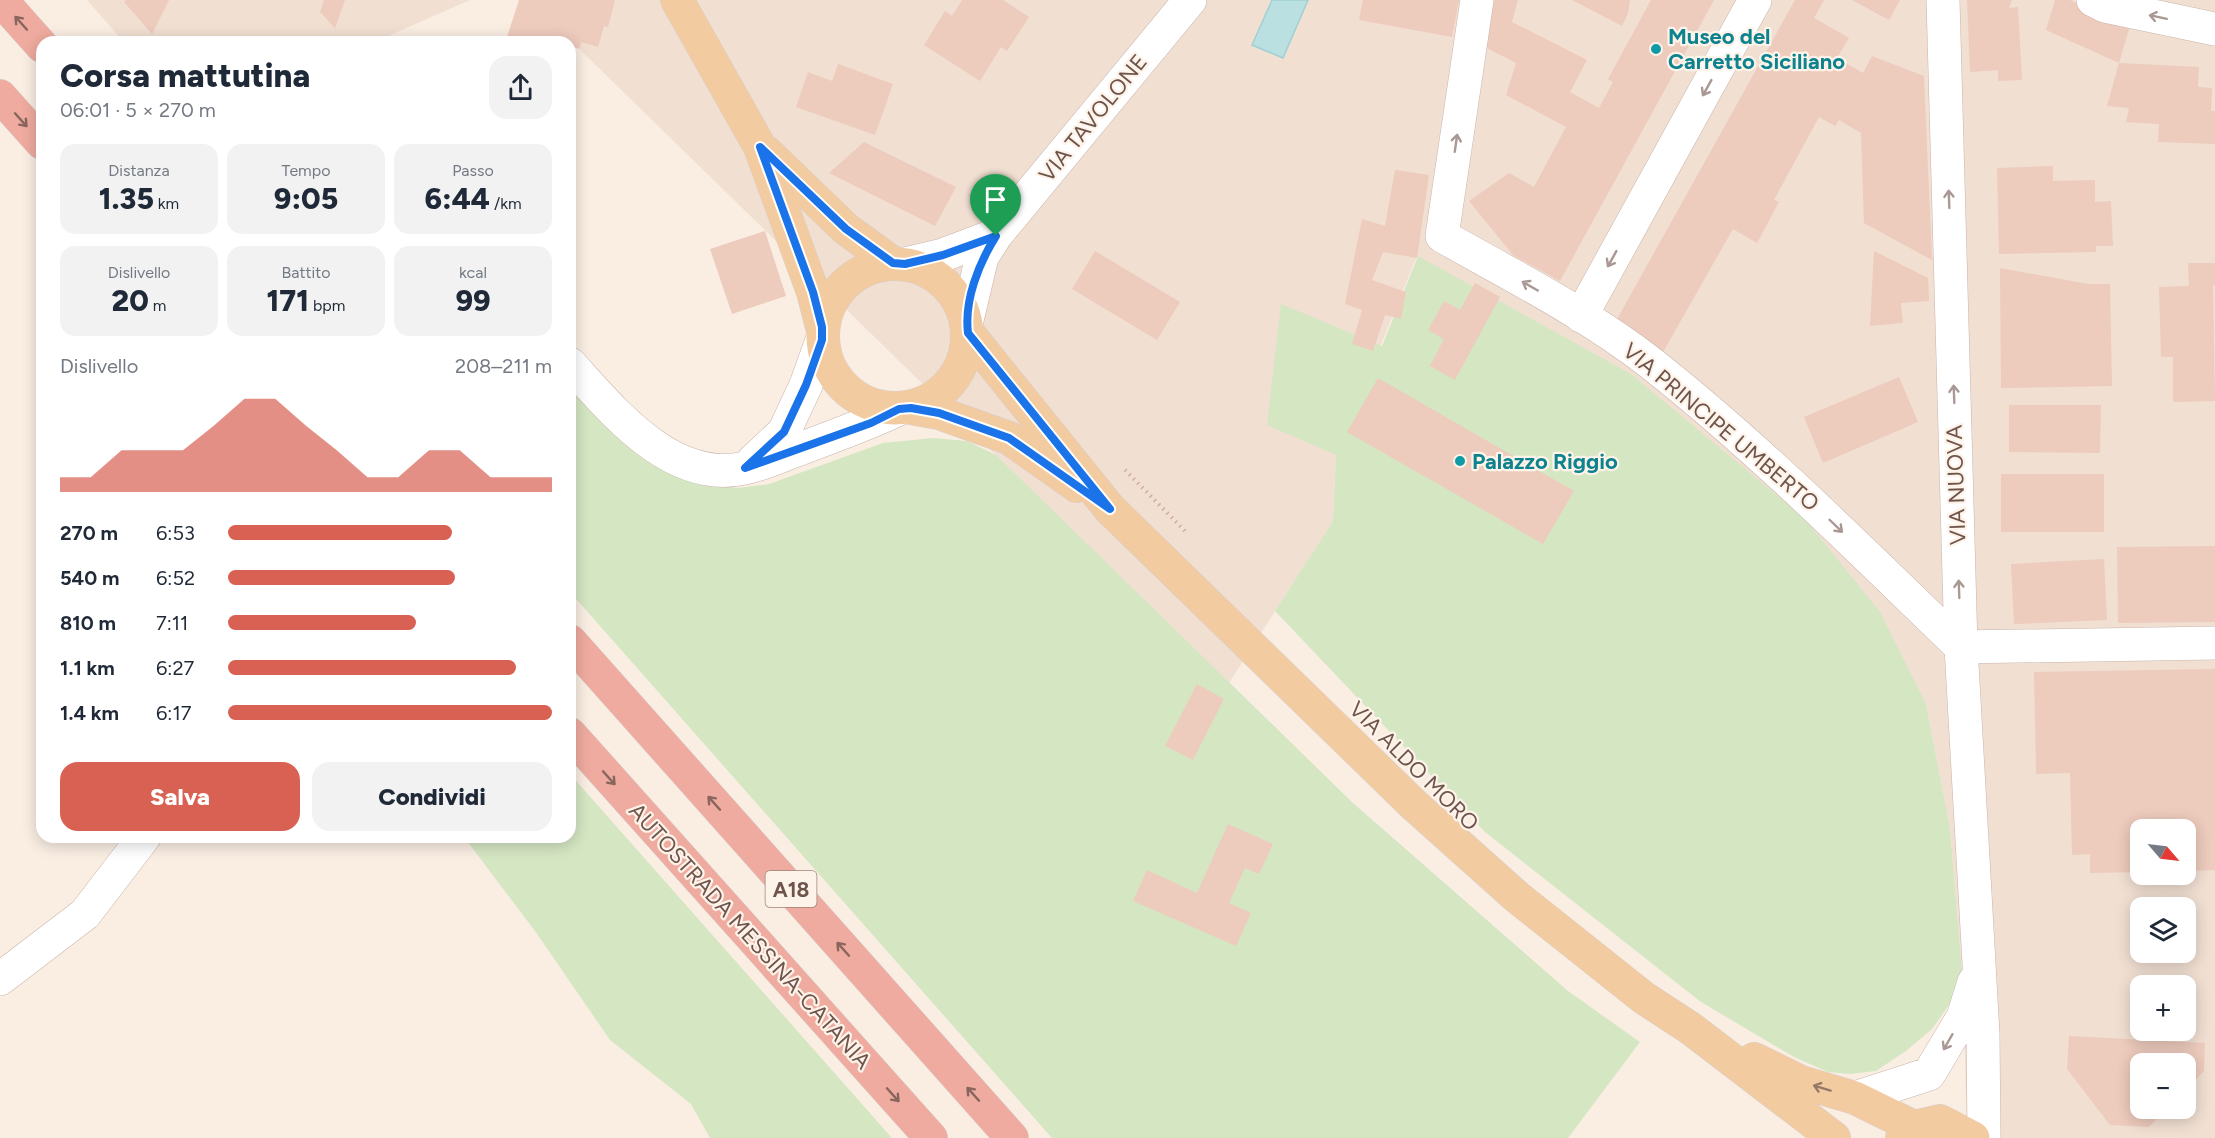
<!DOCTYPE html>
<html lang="it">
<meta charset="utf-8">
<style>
body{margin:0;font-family:Figtree,sans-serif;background:#f2f2f3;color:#1f2937;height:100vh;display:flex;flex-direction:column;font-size:22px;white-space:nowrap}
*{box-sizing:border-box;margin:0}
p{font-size:20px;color:#747a83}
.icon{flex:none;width:33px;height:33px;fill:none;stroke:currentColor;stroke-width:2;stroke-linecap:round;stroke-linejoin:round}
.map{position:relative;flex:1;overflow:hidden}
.side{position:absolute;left:36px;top:36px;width:540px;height:807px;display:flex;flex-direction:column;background:#fff;border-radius:18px;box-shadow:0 3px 15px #0003}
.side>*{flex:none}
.needle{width:39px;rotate:118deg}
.tools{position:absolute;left:2130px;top:819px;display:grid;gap:12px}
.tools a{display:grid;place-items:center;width:66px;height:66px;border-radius:12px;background:#fff;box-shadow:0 3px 15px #0003;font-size:30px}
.pin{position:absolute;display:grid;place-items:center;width:51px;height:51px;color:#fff;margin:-62px -26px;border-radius:50% 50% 50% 0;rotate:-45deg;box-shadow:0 0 6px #0007}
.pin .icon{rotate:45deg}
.round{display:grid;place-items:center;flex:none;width:63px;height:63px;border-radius:18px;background:#f2f2f3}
.overview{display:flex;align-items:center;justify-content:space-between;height:102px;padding:0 24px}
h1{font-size:33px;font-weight:800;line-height:45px}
.figures{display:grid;grid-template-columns:repeat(3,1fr);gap:9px;height:102px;padding:6px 24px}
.figures div{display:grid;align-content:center;border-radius:15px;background:#f2f2f3;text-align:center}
.figures b{font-size:30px;font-weight:800}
.figures small{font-size:16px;font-weight:400}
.figures p{font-size:16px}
.chart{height:168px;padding:12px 24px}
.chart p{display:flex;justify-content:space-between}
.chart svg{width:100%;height:108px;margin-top:6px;fill:#d96153;opacity:.7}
.primary-button{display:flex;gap:12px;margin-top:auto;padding:12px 24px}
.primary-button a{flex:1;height:69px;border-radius:18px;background:#d96153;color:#fff;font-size:24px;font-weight:800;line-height:69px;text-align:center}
.primary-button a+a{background:#f2f2f3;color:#1f2937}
ul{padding:0 24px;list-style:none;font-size:20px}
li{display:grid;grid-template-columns:96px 72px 1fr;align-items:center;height:45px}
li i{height:15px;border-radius:8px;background:#d96153}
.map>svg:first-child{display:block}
.residential{fill:#f1dfd2;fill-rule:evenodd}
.green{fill:#d5e6c3}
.water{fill:#bae0e1;stroke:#a1d0d2;stroke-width:1.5}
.building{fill:#edcbbd}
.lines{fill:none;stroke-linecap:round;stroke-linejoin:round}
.minor-casing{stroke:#c9b5ab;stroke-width:34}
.major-casing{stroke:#d7cfcd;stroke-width:34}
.highway-casing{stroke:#d7cfcd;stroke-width:34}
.path{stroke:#d1aea1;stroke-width:4;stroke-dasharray:1.5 4.5;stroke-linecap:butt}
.minor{stroke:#fff;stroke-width:33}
.major{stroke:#f3cba1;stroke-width:33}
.highway{stroke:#efab9f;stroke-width:33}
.oneway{stroke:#a99894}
.oneway2{stroke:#89655d}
.oneway3{stroke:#977866}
.route-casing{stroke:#fff;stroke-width:12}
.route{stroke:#1a73e8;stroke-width:8}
.culture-dot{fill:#0f9aa8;stroke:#fdf3e9;stroke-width:2}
.labels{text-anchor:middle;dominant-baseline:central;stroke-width:4.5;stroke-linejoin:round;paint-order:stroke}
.shield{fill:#fdf3e9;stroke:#9a847b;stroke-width:1.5}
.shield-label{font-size:21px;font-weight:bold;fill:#6f544c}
.culture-label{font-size:22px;font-weight:bold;fill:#0d838f;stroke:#fdf3e9;text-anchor:start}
.street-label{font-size:22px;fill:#6f544c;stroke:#fdf3e9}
</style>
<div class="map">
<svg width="2215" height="1138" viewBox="0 0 2215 1138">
<rect width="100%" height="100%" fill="#faeee3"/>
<path class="residential" d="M87,0H470L375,42H124Z
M529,0H2215V1138H1967L1963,985L1950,828L1926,704L1417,256L1336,455L1333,521L1229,683ZM2140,830H2186V874H2140ZM2140,908H2186V952H2140ZM2140,986H2186V1030H2140ZM2140,1064H2186V1108H2140Z"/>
<path class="green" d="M1418,256L1631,374L1804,518L1880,612L1926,704L1950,828L1963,985L1932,1029L1906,1051L1876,1071L1850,1074L1828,1072L1794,1057L1701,1002L1485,832L1275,611L1333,521L1336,455L1267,425L1281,304L1382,346Z
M570,383L692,480L737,488L769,484L883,443L933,438L967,441L996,455L1353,803L1568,991L1640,1042L1568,1138H1052L570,592Z
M570,774L892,1138H710L691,1104L610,1040L535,931L464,837H570Z"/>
<path class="water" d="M1272,0H1308L1283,58L1252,45Z"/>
<path class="building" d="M126,0H169L152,34L124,2Z
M324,0H345L335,28L320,12Z
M519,0H615L608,27L604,26L598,47L581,42L579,49L570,46V42H511L506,40Z
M962,0H1003L1029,17L1007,51L1001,47L980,81L924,45L945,11L952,16Z
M1363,0H1459L1452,37L1359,20Z
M1487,0H1518L1512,22L1587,60L1570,92L1599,108L1613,82L1608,79L1651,0H1714L1560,281L1513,255L1469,201L1509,173L1534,187L1566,127L1506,95L1516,63L1479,44Z
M1572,0H1630L1628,13L1622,26Z
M1795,0H1824L1814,18L1849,38L1837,58L1863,73L1872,56L1924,76L1932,260L1864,223L1861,133L1839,120L1835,126L1819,117L1774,200L1779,202L1757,243L1733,229L1663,352L1616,321Z
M1852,0H1900L1889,20Z
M1967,0H2012L2009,8L2018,7L2022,80L1998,81V70L1970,72Z
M2055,0H2070L2129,29L2119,63L2046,30Z
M2119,63L2199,67L2198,87L2212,88L2211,111H2215V144L2158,142L2159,124L2126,122L2129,108L2107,106Z
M838,64L893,84L875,135L796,107L808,72L832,81Z
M864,142L956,187L935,226L829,173Z
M2053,166V181L2095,180V202L2111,201L2113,246H2096V252L1999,254L1997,168Z
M1395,170L1429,175L1417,258L1383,252L1372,280L1406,292L1401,319L1385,315L1373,351L1352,344L1362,310L1345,304L1362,219L1385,226Z
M765,231L786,296L732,314L710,249Z
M1095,251L1180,302L1157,340L1072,289Z
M1874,251L1928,278L1929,301L1901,303L1903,323L1870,326Z
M2188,263H2215V285H2213L2215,401L2173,402V357H2161L2159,287L2189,286Z
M2000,268L2088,284H2110L2112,386L2001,388Z
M1475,283L1500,297L1455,380L1430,366L1444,339L1428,330L1444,301L1460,310Z
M1899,377L1918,422L1823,463L1804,417Z
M1378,378L1574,491L1543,544L1347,432Z
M2009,405H2101L2100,453L2009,452Z
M2001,474H2104V532H2001Z
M2215,546V622L2118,623L2117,547Z
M2104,559L2107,620L2014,624L2011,564Z
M2215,669V870L2186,871V830H2140V872L2090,873V854L2072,855L2070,773L2036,774L2034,672Z
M1197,684L1224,699L1193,760L1165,746Z
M1228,824L1273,844L1259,874L1245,868L1229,903L1251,913L1236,946L1133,901L1147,870L1197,893Z
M2069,1036L2205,1043L2204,1071L2186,1089V1064H2140V1108H2167L2149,1127L2110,1125L2067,1069Z"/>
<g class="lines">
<g class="minor-casing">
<path id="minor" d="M1477,0L1442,236C1513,276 1588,314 1652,364C1762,451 1860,550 1961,647
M1943,0L1961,647L1983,1034L1984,1138
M2093,0L2105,6L2215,29
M905,264L943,255L996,235
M1581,316L1755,0
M967,320L982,257L996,235L1190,0
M570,364C613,411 672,485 745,468C763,464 780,456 797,450C831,437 866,425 899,409
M753,461L784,432L806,385L822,340
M1961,647L2215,643
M0,979L85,914L144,837
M1855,1098L1929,1074L1963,1017L1974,982"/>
</g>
<g class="major-casing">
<path id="major" d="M677,0L760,147L813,292L822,327
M766,152L846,229L893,263
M823 336a72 72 0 1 1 144 0a72 72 0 1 1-144 0Z
M968,333L1110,509L1413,804L1517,897L1644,998L1690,1028L1834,1138
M911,408L939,413L1009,438L1077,486
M1754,1059L1801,1082L1855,1098L1914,1127
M1902,1138L1914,1127L1940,1121L1973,1138"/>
</g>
<g class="highway-casing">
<path id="highway" d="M1,0L42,46
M0,96L42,143
M570,641L1012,1138
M570,734L931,1138"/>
</g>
<path class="path" d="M1125,470L1187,533"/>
<use href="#minor" class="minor"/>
<use href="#major" class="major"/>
<use href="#highway" class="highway"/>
</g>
<defs><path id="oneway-shaft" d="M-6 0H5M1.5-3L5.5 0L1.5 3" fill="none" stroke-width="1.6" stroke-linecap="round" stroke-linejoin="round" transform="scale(1.5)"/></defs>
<g class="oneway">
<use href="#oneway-shaft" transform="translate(2158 17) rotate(-168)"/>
<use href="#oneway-shaft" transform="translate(1707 88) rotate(119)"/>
<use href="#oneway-shaft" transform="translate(1456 143) rotate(-82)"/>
<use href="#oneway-shaft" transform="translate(1949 199) rotate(-92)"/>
<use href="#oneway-shaft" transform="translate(1612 259) rotate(119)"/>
<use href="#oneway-shaft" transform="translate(1530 286) rotate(-150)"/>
<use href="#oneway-shaft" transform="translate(1954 394) rotate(-92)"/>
<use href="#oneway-shaft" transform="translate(1836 526) rotate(44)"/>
<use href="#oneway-shaft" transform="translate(1959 589) rotate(-92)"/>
<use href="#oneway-shaft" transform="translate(1948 1042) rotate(120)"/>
</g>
<g class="oneway2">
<use href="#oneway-shaft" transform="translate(21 23) rotate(-132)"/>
<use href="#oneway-shaft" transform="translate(21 120) rotate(48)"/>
<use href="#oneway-shaft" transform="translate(609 778) rotate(48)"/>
<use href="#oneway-shaft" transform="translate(714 803) rotate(-132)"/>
<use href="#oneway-shaft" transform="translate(843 949) rotate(-132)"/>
<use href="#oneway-shaft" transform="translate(973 1094) rotate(-132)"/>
<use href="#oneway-shaft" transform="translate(893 1095) rotate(48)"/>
</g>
<use class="oneway3" href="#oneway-shaft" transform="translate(1822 1088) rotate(-163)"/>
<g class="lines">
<g class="route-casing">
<path id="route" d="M760,147L846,229L893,263L905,264L943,255L996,236C979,263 964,300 968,333L1110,509L1009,438L939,413L911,408L899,409L871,423L745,468L784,432L806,385L822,340V327L813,292Z"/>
</g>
<use href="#route" class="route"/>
</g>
<g class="culture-dot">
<circle cx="1656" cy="49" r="6"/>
<circle cx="1460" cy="461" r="6"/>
</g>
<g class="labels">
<rect class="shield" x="765.5" y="871" width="51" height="36" rx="4.5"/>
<g class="shield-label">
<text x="791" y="889">A18</text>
</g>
<g class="culture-label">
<text x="1668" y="36">Museo del<tspan x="1668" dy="25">Carretto Siciliano</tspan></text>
<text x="1472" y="461">Palazzo Riggio</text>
</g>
<g class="street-label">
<text transform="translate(1093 118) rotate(-51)">VIA TAVOLONE</text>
<text transform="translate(1721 427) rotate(40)">VIA PRINCIPE UMBERTO</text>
<text transform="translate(1956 485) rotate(-92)">VIA NUOVA</text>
<text transform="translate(1414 766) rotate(45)">VIA ALDO MORO</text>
<text transform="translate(750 936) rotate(48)">AUTOSTRADA MESSINA-CATANIA</text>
</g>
</g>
</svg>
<div class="tools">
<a><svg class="needle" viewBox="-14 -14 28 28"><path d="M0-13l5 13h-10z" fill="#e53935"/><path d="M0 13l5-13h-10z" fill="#747a83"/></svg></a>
<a><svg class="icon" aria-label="layers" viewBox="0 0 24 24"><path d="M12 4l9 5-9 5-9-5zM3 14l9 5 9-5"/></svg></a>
<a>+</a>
<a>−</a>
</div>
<div class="pin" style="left:996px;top:236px;background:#1e9e55"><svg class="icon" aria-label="arrive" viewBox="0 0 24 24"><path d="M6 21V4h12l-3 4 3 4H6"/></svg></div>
<section class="side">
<div class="overview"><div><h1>Corsa mattutina</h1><p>06:01 · 5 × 270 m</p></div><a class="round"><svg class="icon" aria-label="share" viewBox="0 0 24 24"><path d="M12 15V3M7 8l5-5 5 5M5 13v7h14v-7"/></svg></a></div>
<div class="figures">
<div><p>Distanza</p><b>1.35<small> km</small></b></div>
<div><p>Tempo</p><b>9:05</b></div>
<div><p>Passo</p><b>6:44<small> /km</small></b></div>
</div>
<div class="figures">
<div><p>Dislivello</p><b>20<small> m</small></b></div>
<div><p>Battito</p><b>171<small> bpm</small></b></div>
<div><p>kcal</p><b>99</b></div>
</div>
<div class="chart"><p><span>Dislivello</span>208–211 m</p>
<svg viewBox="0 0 160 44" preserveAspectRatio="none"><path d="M0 44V38L10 38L20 27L30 27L40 27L50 17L60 6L70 6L80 17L90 27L100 38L110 38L120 27L130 27L140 38L150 38L160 38V44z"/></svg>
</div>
<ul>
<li><b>270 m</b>6:53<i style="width:69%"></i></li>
<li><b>540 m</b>6:52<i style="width:70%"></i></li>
<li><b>810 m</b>7:11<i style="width:58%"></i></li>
<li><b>1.1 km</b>6:27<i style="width:89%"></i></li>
<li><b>1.4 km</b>6:17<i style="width:100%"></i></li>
</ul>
<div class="primary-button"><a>Salva</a><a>Condividi</a></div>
</section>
</div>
